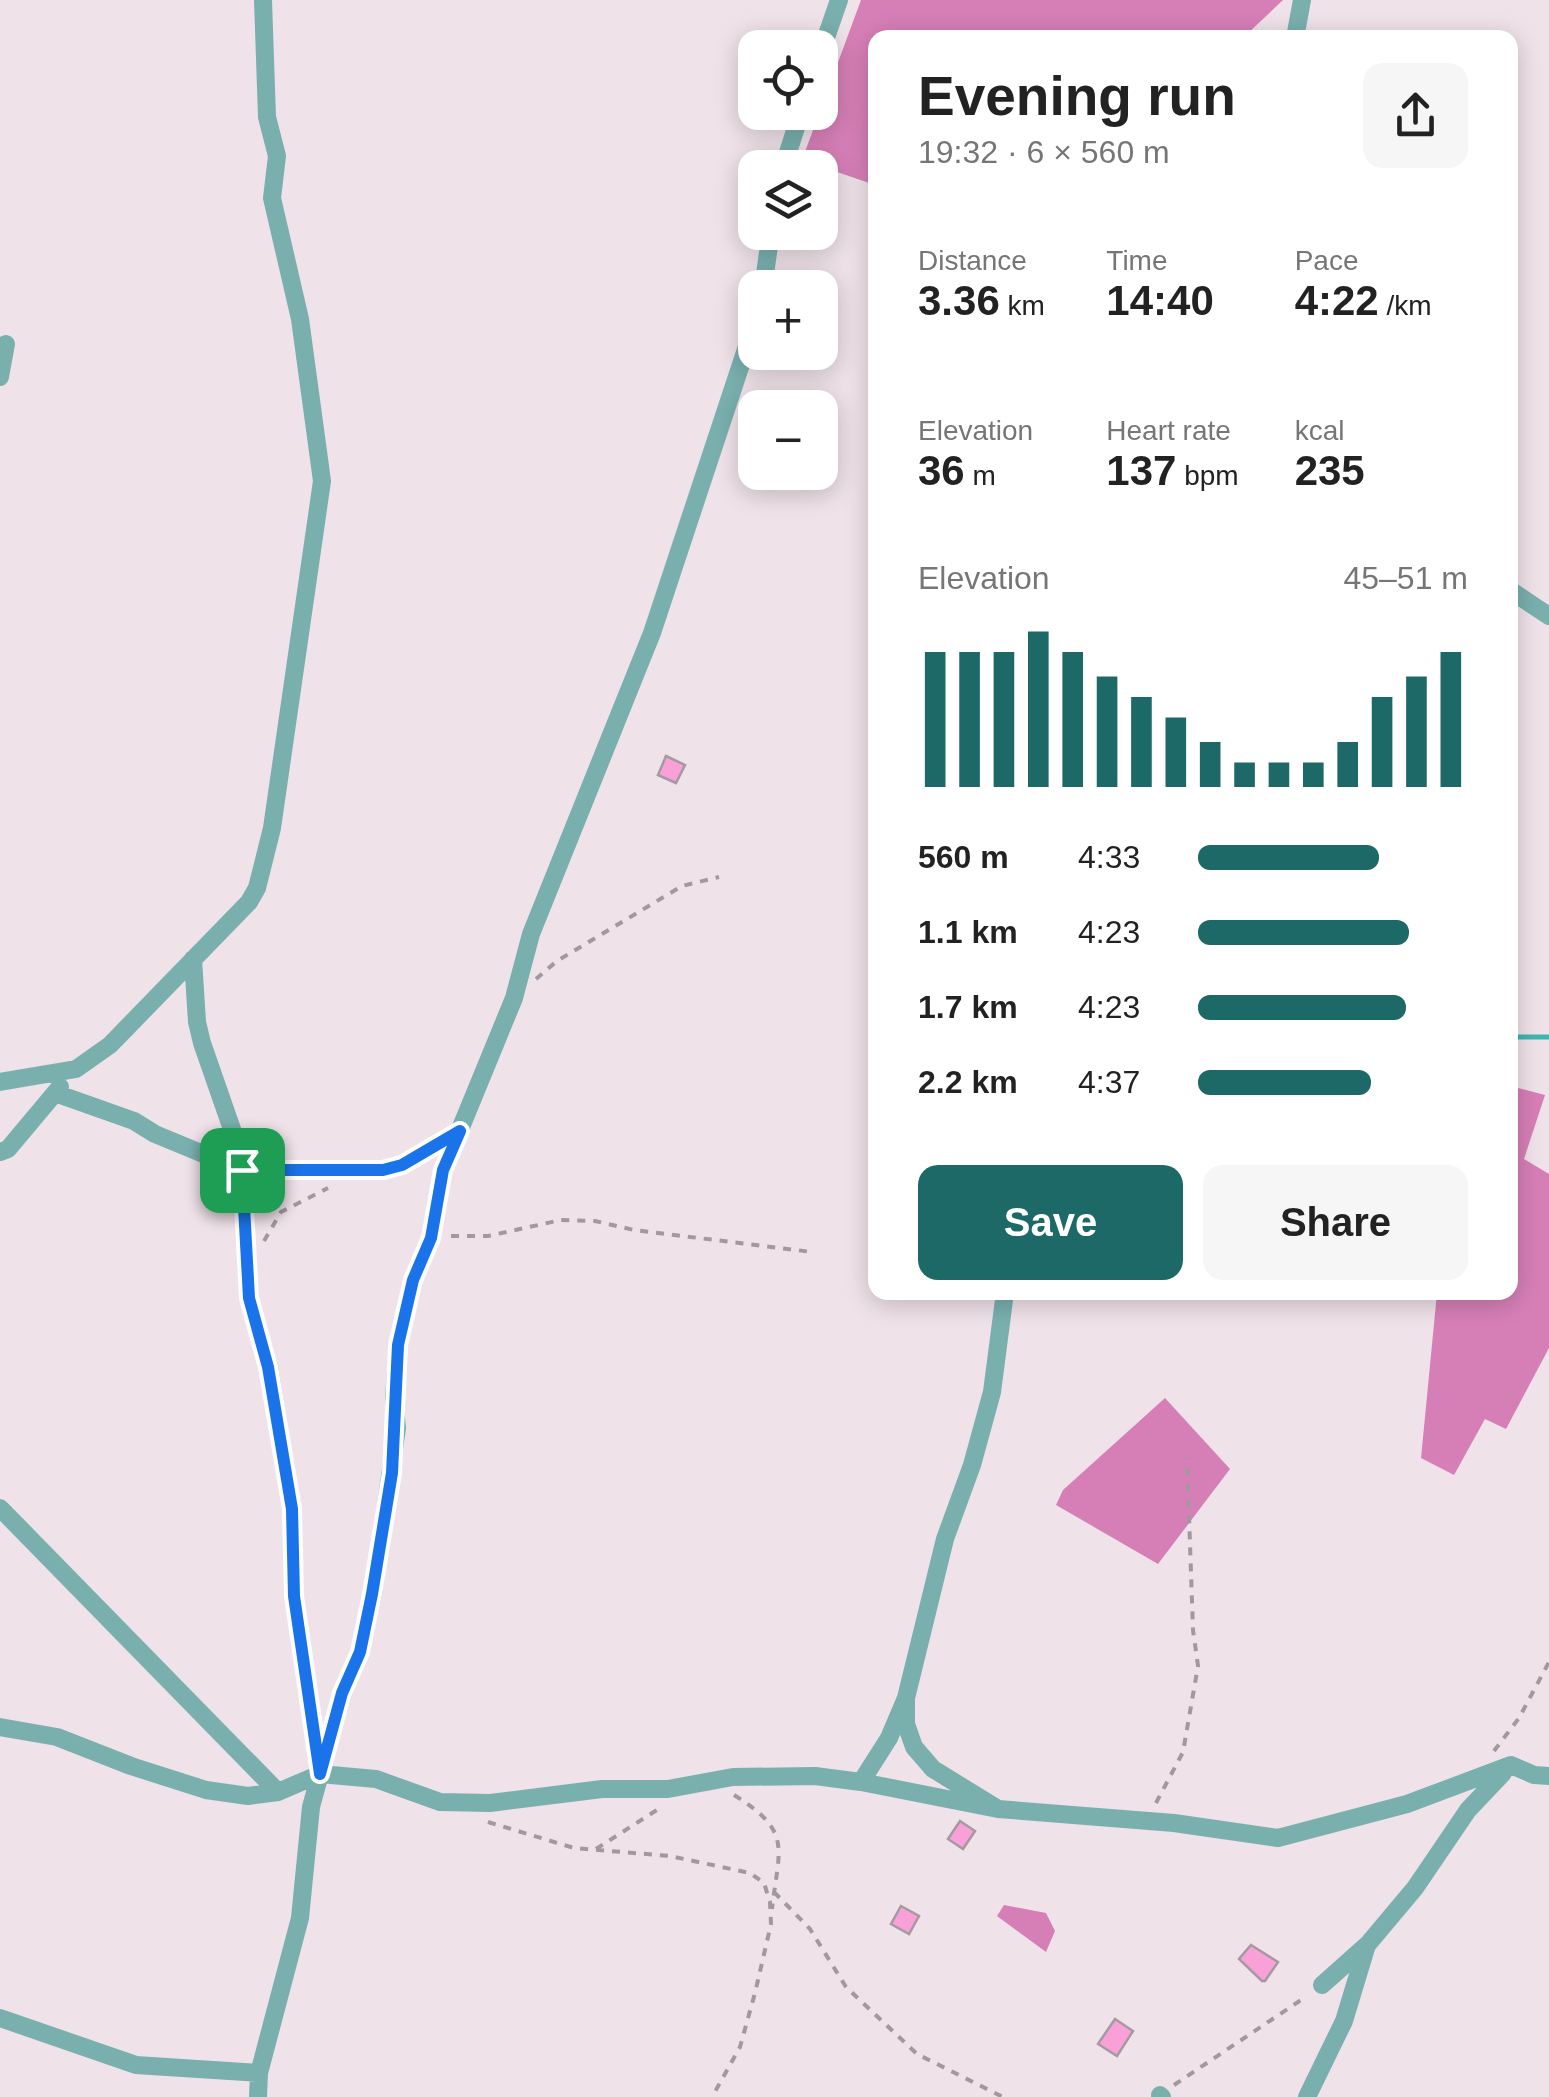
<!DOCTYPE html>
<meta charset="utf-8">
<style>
body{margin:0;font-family:Helvetica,sans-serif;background:#f6f6f6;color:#222;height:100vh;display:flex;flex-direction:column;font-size:38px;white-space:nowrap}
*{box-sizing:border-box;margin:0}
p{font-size:32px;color:#767676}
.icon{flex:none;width:55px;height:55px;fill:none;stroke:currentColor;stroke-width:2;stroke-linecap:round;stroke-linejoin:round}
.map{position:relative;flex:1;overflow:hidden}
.drawer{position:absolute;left:868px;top:30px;width:650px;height:1270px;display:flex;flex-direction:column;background:#fff;border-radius:20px;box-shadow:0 5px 25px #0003}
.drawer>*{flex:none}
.controls{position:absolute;left:738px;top:30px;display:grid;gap:20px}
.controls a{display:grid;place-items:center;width:100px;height:100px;border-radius:20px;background:#fff;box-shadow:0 5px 25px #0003;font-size:50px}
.pin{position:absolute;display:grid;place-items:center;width:85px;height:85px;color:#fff;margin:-42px;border-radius:20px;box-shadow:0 5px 15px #0006}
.round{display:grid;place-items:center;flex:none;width:105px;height:105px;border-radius:20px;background:#f6f6f6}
.headline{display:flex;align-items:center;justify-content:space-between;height:170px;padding:0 50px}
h1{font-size:55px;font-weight:600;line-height:75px}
.figures{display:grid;grid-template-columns:repeat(3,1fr);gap:15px;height:170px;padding:10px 50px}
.figures div{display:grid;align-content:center}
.figures b{font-size:42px;font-weight:600}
.figures small{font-size:28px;font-weight:400}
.figures p{font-size:28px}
.chart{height:280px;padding:20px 50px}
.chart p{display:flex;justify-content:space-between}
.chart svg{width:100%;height:180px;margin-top:10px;stroke:#1d6968;stroke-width:6}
.cta{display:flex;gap:20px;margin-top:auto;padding:20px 50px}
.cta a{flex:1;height:115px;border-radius:20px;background:#1d6968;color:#fff;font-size:40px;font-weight:600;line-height:115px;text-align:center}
.cta a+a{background:#f6f6f6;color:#222}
ul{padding:0 50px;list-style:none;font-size:32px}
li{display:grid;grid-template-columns:160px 120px 1fr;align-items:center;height:75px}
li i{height:25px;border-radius:12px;background:#1d6968}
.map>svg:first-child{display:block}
.forest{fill:#d67fb7}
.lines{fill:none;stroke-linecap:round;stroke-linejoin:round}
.stream{stroke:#41b5b2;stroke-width:5}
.building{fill:#faa0d9;stroke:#a59aa1;stroke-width:2.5}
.path{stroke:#a2989e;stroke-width:4;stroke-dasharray:8 8;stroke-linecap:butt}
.street{stroke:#79b0ae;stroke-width:18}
.route-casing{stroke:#fff;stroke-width:20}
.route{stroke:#1a73e8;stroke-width:12}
</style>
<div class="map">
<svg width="1549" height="2097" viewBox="0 0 1549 2097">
<rect width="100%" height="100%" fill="#efe2e9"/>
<path class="forest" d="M861,0H1283L1244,37L875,38V185L802,160Z
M1510,1086L1545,1095L1524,1159L1549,1174V1348L1506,1429L1485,1419L1454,1475L1421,1458L1437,1293L1510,1292Z
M1165,1398L1230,1469L1158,1564L1056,1505L1063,1490Z
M1004,1905L1046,1913L1055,1931L1046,1952L997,1916Z"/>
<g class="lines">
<path class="stream" d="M1510,1041L1518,1037H1549"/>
</g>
<path class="building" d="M666,756L685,765L676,783L658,775Z
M960,1821L975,1831L963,1849L948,1839Z
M901,1906L919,1916L909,1934L891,1924Z
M1251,1945L1278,1962L1265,1981H1262L1239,1959Z
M1115,2019L1133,2031L1117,2056L1098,2044Z"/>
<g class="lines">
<path class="path" d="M536,979L557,961L682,886L719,877
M398,1166L434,1146
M451,1236H488L561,1220L595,1221L634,1230L812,1252
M264,1241L281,1212L328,1188
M1494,1751L1519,1718L1549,1662
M734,1795C793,1832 779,1847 772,1909
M1156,1803L1183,1752L1198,1666L1193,1630L1187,1458
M488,1822L574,1848L670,1856L750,1873L764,1883L770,1902L771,1924L755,1993L740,2047L712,2097
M596,1849L660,1808
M774,1892L810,1929L846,1987L917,2054L1003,2097
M1174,2085L1307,1996"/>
<path class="street" d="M1295,38L1302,0
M820,55L839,0
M783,168L801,112
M763,288L771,232
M0,377L6,344
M1510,590L1549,616
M193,959L197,1022L202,1043L242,1158L249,1298L269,1367L292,1509L294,1596L320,1774L311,1807L300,1918L259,2073L258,2097
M0,1082L76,1069L110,1045L249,902L257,888L272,828L322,481L300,319L272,198L277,156L267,117L263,0
M55,1093L134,1121L155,1134L242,1170H383
M0,1152L8,1149L60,1087
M0,1508L278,1792
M906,1698V1724L914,1747L933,1769L998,1809L1174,1823L1278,1838L1407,1804L1511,1765L1534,1775L1549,1776
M0,1727L57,1737L131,1766L206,1790L248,1796L278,1792L320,1774L376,1779L440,1802L490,1803L602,1789H668L733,1777L815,1776L861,1782L998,1809
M320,1774L343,1693L360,1652L373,1594L397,1428L394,1398L398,1345L413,1280L431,1238L443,1171L514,998L531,934L652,633L755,322
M861,1782L889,1738L906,1698L945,1539L972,1465L992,1392L1005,1292
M1322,1985L1368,1944L1415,1888L1468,1810L1503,1773
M0,2018L136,2065L259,2073
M1160,2095L1162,2097
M1307,2097L1344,2021L1367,1945"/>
</g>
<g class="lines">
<g class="route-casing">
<path id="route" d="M460,1131L443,1170L431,1238L413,1280L398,1345L392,1473L372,1594L360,1652L342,1693L320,1774L294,1596L292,1509L268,1367L249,1298L242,1170H383L402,1165Z"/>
</g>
<use href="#route" class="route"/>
</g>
</svg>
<div class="controls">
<a><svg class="icon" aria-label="locate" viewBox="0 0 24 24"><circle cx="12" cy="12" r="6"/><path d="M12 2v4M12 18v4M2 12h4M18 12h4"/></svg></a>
<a><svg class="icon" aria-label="layers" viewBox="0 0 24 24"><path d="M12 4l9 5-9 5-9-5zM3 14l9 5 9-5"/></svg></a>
<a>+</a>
<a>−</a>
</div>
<div class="pin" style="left:242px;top:1170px;background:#1e9e55"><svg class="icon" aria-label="arrive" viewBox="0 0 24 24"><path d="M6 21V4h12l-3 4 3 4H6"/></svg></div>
<section class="drawer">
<div class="headline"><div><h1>Evening run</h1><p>19:32 · 6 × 560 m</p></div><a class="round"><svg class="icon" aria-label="share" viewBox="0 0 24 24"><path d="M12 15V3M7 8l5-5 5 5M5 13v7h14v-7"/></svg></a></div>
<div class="figures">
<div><p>Distance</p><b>3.36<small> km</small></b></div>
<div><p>Time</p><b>14:40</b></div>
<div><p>Pace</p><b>4:22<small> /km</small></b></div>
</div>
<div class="figures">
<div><p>Elevation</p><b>36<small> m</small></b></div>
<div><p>Heart rate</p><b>137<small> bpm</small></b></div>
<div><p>kcal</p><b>235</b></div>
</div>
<div class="chart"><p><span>Elevation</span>45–51 m</p>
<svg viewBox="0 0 160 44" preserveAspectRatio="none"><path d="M5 44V11M15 44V11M25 44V11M35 44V6M45 44V11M55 44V17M65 44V22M75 44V27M85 44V33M95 44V38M105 44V38M115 44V38M125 44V33M135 44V22M145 44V17M155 44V11"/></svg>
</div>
<ul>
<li><b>560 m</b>4:33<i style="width:67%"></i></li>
<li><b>1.1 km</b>4:23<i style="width:78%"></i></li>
<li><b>1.7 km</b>4:23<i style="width:77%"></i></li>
<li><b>2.2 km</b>4:37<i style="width:64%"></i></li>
</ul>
<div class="cta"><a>Save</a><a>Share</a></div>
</section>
</div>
